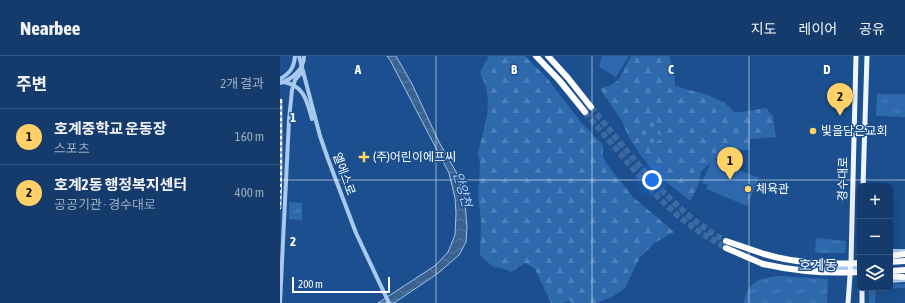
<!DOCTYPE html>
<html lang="ko">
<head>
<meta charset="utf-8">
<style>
	body { margin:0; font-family:"Asap Condensed","Noto Sans KR",sans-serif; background:#1d4271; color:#f1f3f6 }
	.controls { position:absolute; right:12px; bottom:12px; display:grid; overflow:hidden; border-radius:6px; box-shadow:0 4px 16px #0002 }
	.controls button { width:36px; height:36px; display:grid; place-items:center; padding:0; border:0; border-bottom:1px solid #33557e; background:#143b6b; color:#f1f3f6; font:20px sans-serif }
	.scale { position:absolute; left:12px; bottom:10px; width:98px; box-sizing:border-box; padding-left:4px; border:2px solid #fff; border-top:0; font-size:11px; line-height:14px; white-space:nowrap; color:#fff; -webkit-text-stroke:3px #1b4f8f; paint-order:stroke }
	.you { position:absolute; left:372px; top:124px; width:14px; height:14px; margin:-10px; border:3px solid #fff; border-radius:50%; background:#1a73e8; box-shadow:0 0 0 6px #1a73e833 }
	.badge { display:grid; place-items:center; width:26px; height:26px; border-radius:50%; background:#ffd166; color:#111; font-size:13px; font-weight:700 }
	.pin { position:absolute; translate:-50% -33px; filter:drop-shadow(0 1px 2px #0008) }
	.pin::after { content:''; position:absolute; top:21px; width:14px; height:12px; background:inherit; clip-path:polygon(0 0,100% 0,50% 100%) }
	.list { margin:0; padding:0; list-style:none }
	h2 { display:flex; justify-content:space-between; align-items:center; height:52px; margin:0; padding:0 16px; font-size:17px }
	h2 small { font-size:13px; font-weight:400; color:#9dadc1 }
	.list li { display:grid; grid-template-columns:26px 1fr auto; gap:12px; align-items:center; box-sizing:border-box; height:56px; padding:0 16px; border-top:1px solid #33557e }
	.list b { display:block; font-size:15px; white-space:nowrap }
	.list p { margin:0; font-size:13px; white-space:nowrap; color:#9dadc1 }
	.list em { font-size:13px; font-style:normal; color:#9dadc1 }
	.icon { flex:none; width:22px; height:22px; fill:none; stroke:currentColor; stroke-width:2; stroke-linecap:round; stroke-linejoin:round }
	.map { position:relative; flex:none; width:625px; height:247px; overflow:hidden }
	header { display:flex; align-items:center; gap:24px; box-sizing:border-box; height:56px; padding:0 20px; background:#143b6b; border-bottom:1px solid #33557e }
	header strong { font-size:19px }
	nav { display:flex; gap:22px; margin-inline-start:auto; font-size:14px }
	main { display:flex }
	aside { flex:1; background:#143b6b }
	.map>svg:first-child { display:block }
	.grass { fill:#2e69ad }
	.forest { fill:url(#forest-firs) }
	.cemetery { fill:url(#cemetery-stones) }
	.park { fill:url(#park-tufts) }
	.water { fill:url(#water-waves); stroke:#9cc4f0 }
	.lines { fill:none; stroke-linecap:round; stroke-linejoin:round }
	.motorway-tunnel { stroke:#3d69a0; stroke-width:6; stroke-dasharray:6 3; stroke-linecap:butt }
	.tertiary { stroke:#a9c9ee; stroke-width:4 }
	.primary { stroke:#f0f6ff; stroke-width:5 }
	.motorway { stroke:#fff; stroke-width:6 }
	.rail-casing { stroke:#fff; stroke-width:2.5 }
	.rail { stroke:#1b4f8f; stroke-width:1; stroke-dasharray:3; stroke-linecap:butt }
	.tertiary-bridge { stroke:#a9c9ee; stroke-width:4 }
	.motorway-bridge { stroke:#fff; stroke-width:6 }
	.grid { fill:none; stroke:#fff; stroke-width:1; stroke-opacity:0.55 }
	.poi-dot { fill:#ffd166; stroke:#1b4f8f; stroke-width:1.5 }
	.labels { text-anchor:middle; stroke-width:3; stroke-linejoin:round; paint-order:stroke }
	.poi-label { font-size:12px; fill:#fff; stroke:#1b4f8f; text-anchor:start }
	.street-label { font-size:12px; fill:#fff; stroke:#1b4f8f }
	.water-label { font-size:13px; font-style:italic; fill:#b5d3f5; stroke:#1b4f8f }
	.quarter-label { font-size:14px; fill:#fff; stroke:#1b4f8f }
	.grid-label { font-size:13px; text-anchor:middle; font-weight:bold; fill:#fff; stroke:#1b4f8f; stroke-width:3; stroke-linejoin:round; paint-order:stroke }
</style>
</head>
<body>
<header>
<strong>Nearbee</strong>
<nav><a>지도</a><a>레이어</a><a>공유</a></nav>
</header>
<main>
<aside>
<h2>주변<small>2개 결과</small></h2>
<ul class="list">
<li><span class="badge">1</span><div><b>호계중학교 운동장</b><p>스포츠</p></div><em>160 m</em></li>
<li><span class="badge">2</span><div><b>호계2동 행정복지센터</b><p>공공기관 · 경수대로</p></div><em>400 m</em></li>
</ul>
</aside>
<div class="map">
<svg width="625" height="247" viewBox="0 0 625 247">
	<defs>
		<pattern id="forest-firs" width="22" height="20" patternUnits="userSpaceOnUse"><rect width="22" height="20" fill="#2e69ad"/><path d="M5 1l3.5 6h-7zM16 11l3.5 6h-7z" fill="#4d80b9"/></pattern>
		<pattern id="cemetery-stones" width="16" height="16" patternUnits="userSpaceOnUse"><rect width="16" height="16" fill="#2e69ad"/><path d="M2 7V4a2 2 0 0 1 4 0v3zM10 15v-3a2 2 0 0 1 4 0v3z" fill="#4d80b9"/></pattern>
		<pattern id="park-tufts" width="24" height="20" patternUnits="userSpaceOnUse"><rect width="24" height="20" fill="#2e69ad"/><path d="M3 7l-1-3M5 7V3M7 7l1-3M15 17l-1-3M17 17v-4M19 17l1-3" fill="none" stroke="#4d80b9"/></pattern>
		<pattern id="water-waves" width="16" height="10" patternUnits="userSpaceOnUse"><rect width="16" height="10" fill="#3c6290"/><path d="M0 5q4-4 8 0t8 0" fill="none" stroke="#597aa1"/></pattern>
	</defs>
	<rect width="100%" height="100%" fill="#1b4f8f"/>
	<path class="grass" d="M 322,0 L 349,0 L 336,21 L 319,11 Z
		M 432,103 L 479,122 L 467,150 L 426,133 L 428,129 L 422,127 Z
		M 610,228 L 625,228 L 625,232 L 596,233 L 595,247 L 589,247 L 589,235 L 592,232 L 610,232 Z"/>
	<path class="forest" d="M 207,0 L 245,0 L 267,22 L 300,65 L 323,89 L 323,100 L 326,107 L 353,141 L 394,176 L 376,186 L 360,201 L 345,232 L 332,241 L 317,247 L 292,247 L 290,245 L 282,247 L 271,247 L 255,213 L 245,207 L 231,216 L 224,213 L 213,211 L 200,199 L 201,165 L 198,139 L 200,109 L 198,97 L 207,60 L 208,44 L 206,31 L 200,16 L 208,2 Z
		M 351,0 L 389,0 L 394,15 L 395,30 L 428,39 L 445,47 L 455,57 L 486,52 L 493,60 L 496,81 L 470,83 L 470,94 C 464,94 457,93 451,94 C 441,96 429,109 421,115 L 418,130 L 410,145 L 375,117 L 359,97 L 349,82 L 342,65 L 320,33 L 333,28 L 339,23 Z"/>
	<path class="cemetery" d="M 369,61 L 377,67 L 382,81 L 373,89 L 367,91 L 361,87 L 358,68 Z"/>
	<path class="park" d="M 597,38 L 625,38 L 625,61 L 596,60 Z
		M 9,146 L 22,147 L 22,164 L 9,163 Z
		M 536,182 L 566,185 L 565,197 L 535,197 Z
		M 499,220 L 548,223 L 547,247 L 464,247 C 467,225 480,222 499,220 Z"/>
	<path class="water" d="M 107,0 L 116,0 L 132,28 L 159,86 L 179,121 L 185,147 L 187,171 L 186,186 L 179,199 L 157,218 L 114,247 L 98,247 L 156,209 L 168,196 L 175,179 L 176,157 L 175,142 L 169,117 L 122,27 L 110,4 Z"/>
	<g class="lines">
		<path class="motorway-tunnel" d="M 311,51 C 349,97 393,157 446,185
			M 305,56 L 349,108 L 380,143 L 397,159 L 418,175 L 446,192"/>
		<path class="tertiary" d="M 19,0 L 40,80 L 48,103 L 76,177 L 109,247
			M 0,23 C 10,17 14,12 15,0
			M 610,195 L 625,195
			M 533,211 L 580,212
			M 610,225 L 625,224
			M 0,247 L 9,64 L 12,34 L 15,24 L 23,15"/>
		<path class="primary" d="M 583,130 L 587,0
			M 568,247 L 571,206 L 576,0
			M 582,247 L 582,232"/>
		<path class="motorway" d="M 256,0 L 279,24 L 305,56
			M 268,0 L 288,22 L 311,51
			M 446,185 L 484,198
			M 446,192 L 483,208
			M 610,200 L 625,198
			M 610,206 L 625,205
			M 610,215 L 625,214"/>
		<defs>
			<path id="rail" d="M 0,152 L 1,115 L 1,44"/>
		</defs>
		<use href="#rail" class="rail-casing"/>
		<use href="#rail" class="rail"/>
		<path class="tertiary-bridge" d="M 3,26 C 24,29 27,45 32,63
			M 0,27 C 12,23 24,14 24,0"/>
		<path class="motorway-bridge" d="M 484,198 C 498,202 513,205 527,206 C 545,208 562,208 580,207
			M 483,208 C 515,215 547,218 580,216
			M 610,220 L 623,221"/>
	</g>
	<path class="grid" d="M 156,0 L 156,247M 312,0 L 312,247M 469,0 L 469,247M 0,124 L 625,124"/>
	<g class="poi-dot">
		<circle cx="533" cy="75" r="4"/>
		<path d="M82 95h4v4h4v4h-4v4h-4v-4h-4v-4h4z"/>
		<circle cx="468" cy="133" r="4"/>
	</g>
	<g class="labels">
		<g class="poi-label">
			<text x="541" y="79">빛을담은교회</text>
			<text x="93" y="105">(주)어린이에프씨</text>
			<text x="476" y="137">체육관</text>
		</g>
		<g class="street-label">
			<text transform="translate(64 118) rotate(70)" y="4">엘에스로</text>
			<text transform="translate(563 123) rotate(-89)" y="4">경수대로</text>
		</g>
		<g class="water-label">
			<text transform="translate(183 133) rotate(74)" y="5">안양천</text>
		</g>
		<g class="quarter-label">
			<text x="538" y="214">호계동</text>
		</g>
	</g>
	<g class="grid-label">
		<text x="78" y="18">A</text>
		<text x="234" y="18">B</text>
		<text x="391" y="18">C</text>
		<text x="547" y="18">D</text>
		<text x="13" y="66">1</text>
		<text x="13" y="190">2</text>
	</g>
</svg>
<div class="controls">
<button>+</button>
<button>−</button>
<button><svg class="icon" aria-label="layers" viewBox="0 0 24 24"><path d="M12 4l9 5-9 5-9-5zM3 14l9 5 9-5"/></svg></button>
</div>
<div class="scale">200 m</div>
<div class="you"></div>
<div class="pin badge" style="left:450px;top:124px">1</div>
<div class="pin badge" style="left:560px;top:60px">2</div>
</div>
</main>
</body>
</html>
